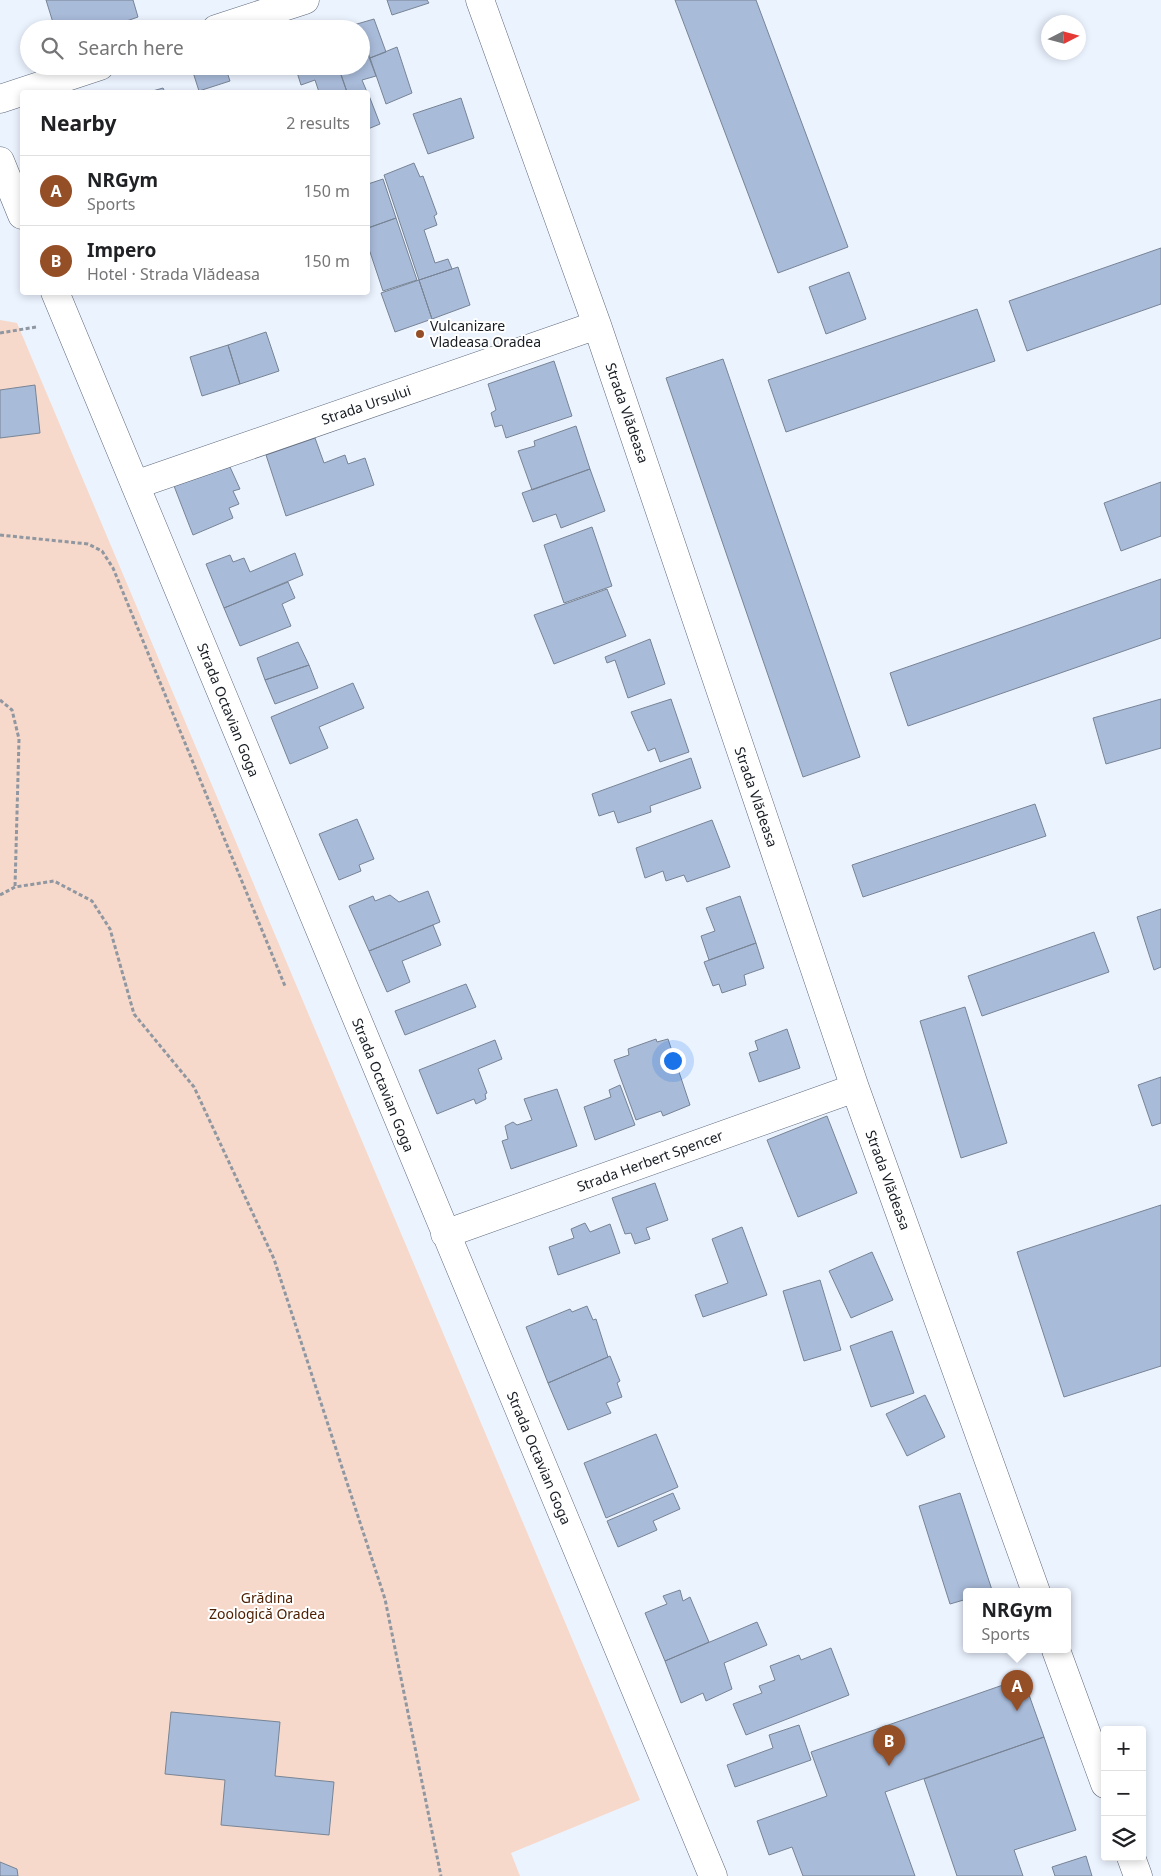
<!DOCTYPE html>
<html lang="en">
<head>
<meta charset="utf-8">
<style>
	body { margin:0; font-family:"Noto Sans",sans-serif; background:#f6f6f6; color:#202124 }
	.controls { position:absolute; right:15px; bottom:15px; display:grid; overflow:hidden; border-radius:5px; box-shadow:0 2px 8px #0003 }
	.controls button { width:45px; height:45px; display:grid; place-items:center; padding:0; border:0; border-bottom:1px solid #e0e0e0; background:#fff; color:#202124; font:25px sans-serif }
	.compass { position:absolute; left:1041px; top:15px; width:45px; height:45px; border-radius:50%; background:#fff; box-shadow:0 2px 8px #0003; rotate:84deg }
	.you { position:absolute; left:672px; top:1060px; width:18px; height:18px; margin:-12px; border:4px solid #fff; border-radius:50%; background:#1a73e8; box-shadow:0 0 0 8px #1a73e833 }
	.badge { display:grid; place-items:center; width:32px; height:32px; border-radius:50%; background:#954f27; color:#fff; font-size:16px; font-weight:700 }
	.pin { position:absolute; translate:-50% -41px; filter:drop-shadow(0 1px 2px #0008) }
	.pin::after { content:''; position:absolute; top:26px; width:18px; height:15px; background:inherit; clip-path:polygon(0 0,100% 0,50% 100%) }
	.popup { position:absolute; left:963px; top:1588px; width:108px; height:65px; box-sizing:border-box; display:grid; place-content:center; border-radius:5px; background:#fff; filter:drop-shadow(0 1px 4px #0005); font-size:16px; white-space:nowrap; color:#757577 }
	.popup b { font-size:19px; color:#202124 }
	.popup::after { content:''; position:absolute; left:50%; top:100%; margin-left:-10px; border:10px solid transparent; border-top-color:#fff }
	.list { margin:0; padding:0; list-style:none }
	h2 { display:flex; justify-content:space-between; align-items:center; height:65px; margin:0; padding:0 20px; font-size:21px }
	h2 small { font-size:16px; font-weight:400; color:#757577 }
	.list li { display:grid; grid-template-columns:32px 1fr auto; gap:15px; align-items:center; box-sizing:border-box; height:70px; padding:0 20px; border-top:1px solid #e0e0e0 }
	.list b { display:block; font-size:19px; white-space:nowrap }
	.list p { margin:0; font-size:16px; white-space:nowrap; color:#757577 }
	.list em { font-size:16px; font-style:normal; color:#757577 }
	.icon { flex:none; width:28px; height:28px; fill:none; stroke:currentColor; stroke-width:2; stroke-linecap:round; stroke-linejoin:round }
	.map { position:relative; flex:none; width:1161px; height:1876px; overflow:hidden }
	.search { position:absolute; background:#fff; box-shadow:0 2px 8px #0003; left:20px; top:20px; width:350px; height:55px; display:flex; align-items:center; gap:12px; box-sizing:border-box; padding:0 18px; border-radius:28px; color:#757577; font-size:19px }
	.panel { position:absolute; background:#fff; box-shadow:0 2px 8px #0003; left:20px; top:90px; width:350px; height:205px; border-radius:5px }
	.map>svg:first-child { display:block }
	.green { fill:#f6d9ca }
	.building { fill:#a8bbd9; stroke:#788495 }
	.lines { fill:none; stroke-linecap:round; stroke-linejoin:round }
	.minor-casing { stroke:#5d6879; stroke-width:29 }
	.path { stroke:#9097a1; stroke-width:3; stroke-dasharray:4 2.5; stroke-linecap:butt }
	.minor { stroke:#fff; stroke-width:28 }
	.poi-dot { fill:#954f27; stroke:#fff; stroke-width:2 }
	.labels { text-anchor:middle; stroke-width:4; stroke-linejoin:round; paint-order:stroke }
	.poi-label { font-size:14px; fill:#171c23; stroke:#fff; text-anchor:start }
	.street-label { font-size:14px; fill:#171c23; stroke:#fff }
	.park-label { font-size:14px; fill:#4e2104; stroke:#fff }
</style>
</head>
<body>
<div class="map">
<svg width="1161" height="1876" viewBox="0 0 1161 1876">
	<rect width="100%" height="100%" fill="#ebf3ff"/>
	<path class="green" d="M 0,320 L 17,323 L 640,1800 L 511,1853 L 520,1876 L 0,1876 Z"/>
	<path class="building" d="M 46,0 L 133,0 L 138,17 L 104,29 L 55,29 Z
		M 387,0 L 427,0 L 429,3 L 392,15 Z
		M 675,0 L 756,0 L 848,247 L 778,273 Z
		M 374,19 L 386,52 L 370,58 L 364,44 L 361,45 L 361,29 L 340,29 Z
		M 364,44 L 376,76 L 362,80 L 367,92 L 347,92 L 338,66 L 361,66 L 361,45 Z
		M 397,47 L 412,93 L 386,104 L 370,58 Z
		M 191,66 L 225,66 L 230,81 L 199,91 Z
		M 295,66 L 338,66 L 347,92 L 319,92 L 315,80 L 301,85 Z
		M 163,88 L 165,92 L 149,92 Z
		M 368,93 L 380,124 L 368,129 Z
		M 461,98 L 474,138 L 428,154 L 413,114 Z
		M 414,163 L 420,177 L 423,176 L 437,214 L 434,216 L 437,225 L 424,230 L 435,263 L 448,259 L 452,269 L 419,280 L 384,175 Z
		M 383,179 L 396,218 L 368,228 L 368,184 Z
		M 396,218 L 417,280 L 383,291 L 368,246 L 368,228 Z
		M 1161,248 L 1161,304 L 1027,351 L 1009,301 Z
		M 458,267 L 470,305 L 432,319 L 419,280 Z
		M 849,272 L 866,319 L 826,334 L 809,287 Z
		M 419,280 L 432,319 L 395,332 L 381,293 Z
		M 977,309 L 995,361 L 786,432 L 768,380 Z
		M 266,332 L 279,371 L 240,384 L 228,345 Z
		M 228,345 L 240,384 L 202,396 L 190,357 Z
		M 723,359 L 860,757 L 803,777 L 666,378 Z
		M 554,361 L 572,416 L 506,438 L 502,425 L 495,427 L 491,413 L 496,410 L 488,384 Z
		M 35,385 L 40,433 L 0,438 L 0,390 Z
		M 576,426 L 590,469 L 532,490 L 518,451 L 535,446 L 534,441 Z
		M 315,438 L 324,463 L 345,455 L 348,464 L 365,458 L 374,485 L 286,516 L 266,455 Z
		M 230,467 L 240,489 L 233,491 L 239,504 L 229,508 L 233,518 L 193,535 L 174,486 Z
		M 590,469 L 605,511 L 561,528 L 556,514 L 533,522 L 522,493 Z
		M 1161,482 L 1161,536 L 1121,551 L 1104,503 Z
		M 592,527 L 612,586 L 564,603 L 544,545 Z
		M 295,553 L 303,575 L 224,608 L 206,564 L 230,555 L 233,562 L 244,558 L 250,572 Z
		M 1161,579 L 1161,638 L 908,726 L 890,673 Z
		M 288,582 L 295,598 L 282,604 L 291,626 L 240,646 L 224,608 Z
		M 607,589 L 626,636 L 554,664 L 534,615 Z
		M 650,639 L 665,684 L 628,698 L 615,660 L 607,663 L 605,657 Z
		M 298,642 L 309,665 L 265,680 L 257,658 Z
		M 309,665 L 318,688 L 275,704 L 265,680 Z
		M 353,683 L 364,708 L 319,727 L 328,748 L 290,764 L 271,717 Z
		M 671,699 L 689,752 L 660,762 L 655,748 L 648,751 L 631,712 Z
		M 1161,699 L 1161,748 L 1106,764 L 1093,718 Z
		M 691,758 L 701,788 L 650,806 L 651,812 L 618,823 L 614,811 L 599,816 L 592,794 Z
		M 1035,804 L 1046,836 L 863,897 L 852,865 Z
		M 357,819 L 374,859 L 359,865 L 361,871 L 339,880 L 319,834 Z
		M 712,820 L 730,867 L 687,882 L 684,875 L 666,881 L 663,871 L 645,878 L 636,848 Z
		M 428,891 L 440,922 L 369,951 L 349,906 L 373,896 L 375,901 L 390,895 L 399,902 Z
		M 740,896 L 756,943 L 709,960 L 701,936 L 715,931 L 706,908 Z
		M 1161,909 L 1161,967 L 1154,970 L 1137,917 Z
		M 433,925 L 441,945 L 402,961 L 410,982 L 387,992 L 369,951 Z
		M 1094,932 L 1109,972 L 982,1016 L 968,976 Z
		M 756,943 L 764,968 L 744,975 L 746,985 L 722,993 L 719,984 L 713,986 L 704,962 Z
		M 466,984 L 476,1007 L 405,1035 L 395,1011 Z
		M 965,1007 L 1007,1143 L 961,1158 L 920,1021 Z
		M 787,1029 L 800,1068 L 759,1082 L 749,1053 L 758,1050 L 755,1041 Z
		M 656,1039 L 657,1042 L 668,1039 L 690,1105 L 663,1116 L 661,1111 L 636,1120 L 614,1060 L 629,1055 L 628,1049 Z
		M 495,1040 L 502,1059 L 478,1069 L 487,1093 L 485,1094 L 486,1099 L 476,1104 L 474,1099 L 437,1114 L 419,1070 Z
		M 1161,1077 L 1161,1123 L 1152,1126 L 1138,1085 Z
		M 620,1085 L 635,1125 L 595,1140 L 584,1107 L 611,1097 L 609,1090 Z
		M 557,1089 L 577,1146 L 511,1169 L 502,1141 L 508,1139 L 505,1126 L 513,1122 L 517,1125 L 532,1120 L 524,1099 Z
		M 827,1116 L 857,1193 L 798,1217 L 767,1140 Z
		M 655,1183 L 668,1220 L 646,1228 L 650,1239 L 635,1244 L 631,1233 L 625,1234 L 612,1198 Z
		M 1161,1205 L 1161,1366 L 1064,1397 L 1017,1252 Z
		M 585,1223 L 590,1232 L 610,1224 L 620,1253 L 558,1275 L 549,1247 L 574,1238 L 571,1229 Z
		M 742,1227 L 767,1295 L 703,1317 L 695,1295 L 728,1283 L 712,1239 Z
		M 872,1252 L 893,1300 L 851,1318 L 829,1271 Z
		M 820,1280 L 841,1350 L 804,1361 L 783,1291 Z
		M 587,1306 L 593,1320 L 596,1319 L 608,1357 L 548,1383 L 526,1327 L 570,1309 L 572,1312 Z
		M 892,1331 L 914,1393 L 871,1407 L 850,1346 Z
		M 610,1356 L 620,1381 L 617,1383 L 622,1397 L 606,1403 L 611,1413 L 568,1430 L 548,1383 Z
		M 925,1395 L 945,1437 L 907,1456 L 886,1414 Z
		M 656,1434 L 678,1487 L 606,1518 L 584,1463 Z
		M 673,1493 L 680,1509 L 653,1521 L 657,1530 L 618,1547 L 607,1521 Z
		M 960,1493 L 992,1590 L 967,1592 L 967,1599 L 950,1604 L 919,1506 Z
		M 680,1590 L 683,1601 L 690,1597 L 709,1642 L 665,1661 L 645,1613 L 667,1604 L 663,1596 Z
		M 757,1622 L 767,1645 L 724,1663 L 732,1689 L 706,1701 L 703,1693 L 681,1703 L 665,1661 Z
		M 831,1648 L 849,1695 L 746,1735 L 733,1704 L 762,1693 L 759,1686 L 775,1680 L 770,1666 L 799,1655 L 801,1660 Z
		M 1023,1678 L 1044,1737 L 885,1792 L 915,1876 L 803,1876 L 792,1847 L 769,1855 L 757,1821 L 827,1796 L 811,1752 Z
		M 171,1712 L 280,1722 L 275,1776 L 334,1782 L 329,1835 L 221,1825 L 225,1780 L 165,1774 Z
		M 799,1725 L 811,1760 L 735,1787 L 727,1765 L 773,1748 L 769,1735 Z
		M 1044,1737 L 1076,1830 L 1014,1850 L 1023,1876 L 957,1876 L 924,1779 Z
		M 1086,1856 L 1092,1876 L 1055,1876 L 1052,1867 Z
		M 0,1862 L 17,1869 L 18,1876 L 0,1876 Z"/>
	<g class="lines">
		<defs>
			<path id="minor" d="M 480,0 L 597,325 L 855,1088 L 1036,1592
				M 216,29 L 305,0
				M 0,99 L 100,66
				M 0,161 L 22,215
				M 55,292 L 713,1876
				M 135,485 L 597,325
				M 445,1234 L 855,1088
				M 1056,1650 L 1105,1784
				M 1131,1857 L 1138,1876"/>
		</defs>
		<use href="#minor" class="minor-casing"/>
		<path class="path" d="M 0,333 L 36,327
			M 0,535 L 88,544 L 102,551 L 113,568 L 285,986
			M 0,700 L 12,710 L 19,739 L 15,887
			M 0,895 L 15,887 L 54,881 L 92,901 L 110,929 L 134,1014 L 194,1087 L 274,1259 L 385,1599 L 441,1876"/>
		<use href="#minor" class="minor"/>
	</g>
	<circle class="poi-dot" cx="420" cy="334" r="5"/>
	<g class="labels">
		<g class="poi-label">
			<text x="430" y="331">Vulcanizare<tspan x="430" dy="16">Vladeasa Oradea</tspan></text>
		</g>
		<g class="street-label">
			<text transform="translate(366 405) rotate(-19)" y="5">Strada Ursului</text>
			<text transform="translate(627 413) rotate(71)" y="5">Strada Vlădeasa</text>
			<text transform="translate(228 710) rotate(68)" y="5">Strada Octavian Goga</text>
			<text transform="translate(756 797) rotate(71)" y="5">Strada Vlădeasa</text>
			<text transform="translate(383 1085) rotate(68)" y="5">Strada Octavian Goga</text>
			<text transform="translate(650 1161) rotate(-20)" y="5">Strada Herbert Spencer</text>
			<text transform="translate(888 1180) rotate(70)" y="5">Strada Vlădeasa</text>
			<text transform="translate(539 1458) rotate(67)" y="5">Strada Octavian Goga</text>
		</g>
		<g class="park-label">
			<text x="267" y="1603">Grădina<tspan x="267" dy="16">Zoologică Oradea</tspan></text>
		</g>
	</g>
</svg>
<div class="controls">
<button>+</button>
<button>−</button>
<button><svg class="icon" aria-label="layers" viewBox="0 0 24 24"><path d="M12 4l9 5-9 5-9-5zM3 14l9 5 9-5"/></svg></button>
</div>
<svg class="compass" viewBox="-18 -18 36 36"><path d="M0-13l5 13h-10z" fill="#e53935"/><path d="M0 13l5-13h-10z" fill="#757577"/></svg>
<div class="you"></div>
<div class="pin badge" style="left:1017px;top:1711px">A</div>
<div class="popup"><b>NRGym</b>Sports</div>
<div class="pin badge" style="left:889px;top:1766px">B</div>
<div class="search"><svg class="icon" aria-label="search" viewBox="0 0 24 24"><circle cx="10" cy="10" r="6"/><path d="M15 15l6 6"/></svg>Search here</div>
<section class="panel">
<h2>Nearby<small>2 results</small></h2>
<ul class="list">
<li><span class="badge">A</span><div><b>NRGym</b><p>Sports</p></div><em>150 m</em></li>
<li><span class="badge">B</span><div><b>Impero</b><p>Hotel · Strada Vlădeasa</p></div><em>150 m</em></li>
</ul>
</section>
</div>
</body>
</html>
